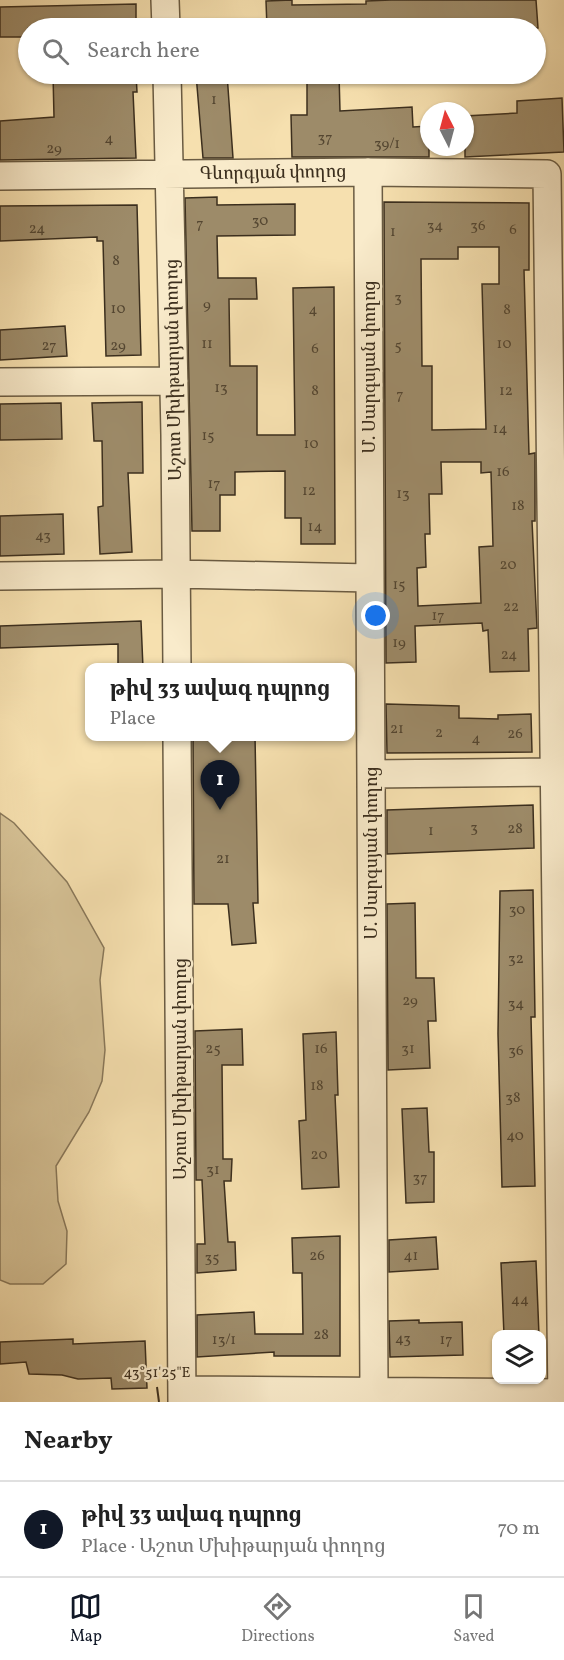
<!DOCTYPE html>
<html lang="en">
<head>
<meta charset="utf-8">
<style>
	body { margin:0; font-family:Vollkorn,"Noto Serif Armenian",serif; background:#f6f6f6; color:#222 }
	.controls { position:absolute; right:18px; bottom:18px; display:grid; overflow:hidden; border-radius:12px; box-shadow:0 2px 4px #0004 }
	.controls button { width:54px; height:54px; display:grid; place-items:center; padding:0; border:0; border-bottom:2px solid #e0e0e0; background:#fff; color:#222; font:30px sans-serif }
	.compass { position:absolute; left:420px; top:102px; width:54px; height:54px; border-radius:50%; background:#fff; box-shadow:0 2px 4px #0004; rotate:354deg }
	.you { position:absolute; left:376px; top:616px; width:21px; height:21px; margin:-15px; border:4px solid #fff; border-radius:50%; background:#1a73e8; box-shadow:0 0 0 9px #1a73e833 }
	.badge { display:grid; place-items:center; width:39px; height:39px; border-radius:50%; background:#111827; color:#fff; font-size:20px; font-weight:700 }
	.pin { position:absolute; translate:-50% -50px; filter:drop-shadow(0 2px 3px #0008) }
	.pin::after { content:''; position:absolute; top:32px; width:21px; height:18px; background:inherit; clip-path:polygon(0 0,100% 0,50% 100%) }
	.popup { position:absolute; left:85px; top:663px; width:270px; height:78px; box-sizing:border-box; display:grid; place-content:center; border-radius:12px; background:#fff; filter:drop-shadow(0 2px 4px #0005); font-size:20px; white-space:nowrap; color:#767676 }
	.popup b { font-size:22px; color:#222 }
	.popup::after { content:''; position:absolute; left:50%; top:100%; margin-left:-12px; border:12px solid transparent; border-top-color:#fff }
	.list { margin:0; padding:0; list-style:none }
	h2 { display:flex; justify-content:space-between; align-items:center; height:78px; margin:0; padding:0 24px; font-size:26px }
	h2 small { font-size:20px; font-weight:400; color:#767676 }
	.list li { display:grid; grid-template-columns:39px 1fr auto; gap:18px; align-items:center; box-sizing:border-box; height:96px; padding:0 24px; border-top:2px solid #e0e0e0 }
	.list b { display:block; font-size:22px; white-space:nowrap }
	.list p { margin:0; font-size:20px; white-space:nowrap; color:#767676 }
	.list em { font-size:20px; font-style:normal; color:#767676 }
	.icon { flex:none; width:33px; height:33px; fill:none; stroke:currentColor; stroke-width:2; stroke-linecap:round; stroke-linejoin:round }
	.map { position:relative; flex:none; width:564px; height:1402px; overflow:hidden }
	.search { position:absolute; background:#fff; box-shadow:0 2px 4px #0004; left:18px; right:18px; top:18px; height:66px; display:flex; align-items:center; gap:15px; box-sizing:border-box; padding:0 21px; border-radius:33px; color:#767676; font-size:22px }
	.sheet { height:174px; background:#fff }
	nav { display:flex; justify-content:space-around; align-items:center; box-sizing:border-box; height:84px; border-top:2px solid #e0e0e0; background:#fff; font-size:16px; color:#767676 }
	nav a { display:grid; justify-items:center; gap:3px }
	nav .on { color:#111827 }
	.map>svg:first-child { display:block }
	.green { fill:#d6c296; stroke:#89785a; stroke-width:1.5 }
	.building { fill:#9d8b69; stroke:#3c2f1e; stroke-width:1.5; fill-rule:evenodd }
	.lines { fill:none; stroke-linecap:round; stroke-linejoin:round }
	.street-casing { stroke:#6a5b42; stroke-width:30 }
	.street { stroke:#f9ebcb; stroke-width:27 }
	.ticks { fill:none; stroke:#3c2f1e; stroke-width:2 }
	.labels { text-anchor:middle; stroke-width:4.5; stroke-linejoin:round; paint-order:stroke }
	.number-label { font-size:15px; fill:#544631 }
	.street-label { font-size:18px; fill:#3c2f1e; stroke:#f9ebcb }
	.ticks-label { font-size:15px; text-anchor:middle; fill:#3c2f1e; stroke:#f9ebcb; stroke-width:4.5; stroke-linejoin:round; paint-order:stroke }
</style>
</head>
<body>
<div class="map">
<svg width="564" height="1402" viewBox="0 0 564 1402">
	<rect width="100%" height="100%" fill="#f6e0af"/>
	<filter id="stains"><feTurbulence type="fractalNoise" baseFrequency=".00333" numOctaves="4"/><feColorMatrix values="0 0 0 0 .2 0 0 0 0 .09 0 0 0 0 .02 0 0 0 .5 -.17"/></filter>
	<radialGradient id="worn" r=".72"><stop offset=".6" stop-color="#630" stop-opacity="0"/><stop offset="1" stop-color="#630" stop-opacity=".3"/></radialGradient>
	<path class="green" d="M 0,813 L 14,823 L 67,882 L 104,948 L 100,980 L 105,1050 L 102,1081 L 89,1112 L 56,1166 L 58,1201 L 67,1231 L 66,1264 L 43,1284 L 10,1284 L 0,1280 Z"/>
	<path class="building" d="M 292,0 L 292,5 L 366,4 L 366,1 L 391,0 L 536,0 L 538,28 L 367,28 L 367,23 L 293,24 L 293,28 L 267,28 L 266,1 Z
		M 136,4 L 136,28 L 28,28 L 28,37 L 0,37 L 0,7 Z
		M 53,74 L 136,74 L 137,92 L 133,92 L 136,158 L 0,160 L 0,121 L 54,117 Z
		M 196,74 L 227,74 L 233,158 L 203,158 Z
		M 307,74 L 339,74 L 340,111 L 412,107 L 413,127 L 429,126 L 429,157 L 292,157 L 291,115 L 307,115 Z
		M 562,98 L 564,152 L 465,157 L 465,116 L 517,113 L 517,101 Z
		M 217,197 L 217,205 L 295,204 L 295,235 L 217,236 L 218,278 L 256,278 L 257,299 L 229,299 L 230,366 L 257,366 L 257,435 L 295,435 L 293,288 L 334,287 L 335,544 L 301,544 L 301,518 L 285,518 L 285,471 L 235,472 L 235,495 L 220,495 L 220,531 L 192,531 L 185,198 Z
		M 384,202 L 529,203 L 529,270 L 524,270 L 529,454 L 535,453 L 535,521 L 532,521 L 537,628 L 528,629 L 529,671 L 490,672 L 488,630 L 483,631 L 482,623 L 415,626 L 416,662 L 386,663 ZM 458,247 L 499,247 L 499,284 L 482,284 L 486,429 L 432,430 L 432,366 L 422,366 L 421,259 L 458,259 ZM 441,462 L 481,462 L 481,473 L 491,472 L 493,546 L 479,547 L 481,603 L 418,606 L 417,568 L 426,567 L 425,534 L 430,534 L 429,494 L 442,494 Z
		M 137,205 L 141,355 L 106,356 L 103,241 L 97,241 L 97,237 L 0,241 L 0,206 Z
		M 65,326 L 67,356 L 0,360 L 0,330 Z
		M 142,402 L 143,473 L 128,473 L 132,552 L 100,554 L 98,507 L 103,506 L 102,441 L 94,441 L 92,403 Z
		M 61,403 L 62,439 L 0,440 L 0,404 Z
		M 63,514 L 64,554 L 0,556 L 0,516 Z
		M 141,621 L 143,668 L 118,668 L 118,644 L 0,648 L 0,626 Z
		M 386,704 L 459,706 L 459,718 L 498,719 L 498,715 L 531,714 L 532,752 L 387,753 Z
		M 193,736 L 255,736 L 258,903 L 253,903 L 256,943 L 232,945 L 228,904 L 194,904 Z
		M 533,805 L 534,848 L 387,854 L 387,810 Z
		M 533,890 L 535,1017 L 531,1017 L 535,1186 L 502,1187 L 498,1034 L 500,891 Z
		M 415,903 L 416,978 L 434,978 L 436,1021 L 428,1021 L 430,1068 L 388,1070 L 387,904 Z
		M 242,1029 L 243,1065 L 222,1065 L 223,1159 L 232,1159 L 231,1181 L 224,1181 L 228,1242 L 235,1242 L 236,1270 L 197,1273 L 197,1244 L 205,1244 L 202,1180 L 196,1180 L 195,1031 Z
		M 336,1032 L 338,1095 L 335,1095 L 339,1187 L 302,1189 L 299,1121 L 306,1120 L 303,1034 Z
		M 427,1108 L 429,1152 L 434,1152 L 434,1202 L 406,1203 L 402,1109 Z
		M 340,1236 L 340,1356 L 274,1356 L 274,1352 L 197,1357 L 197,1315 L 254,1312 L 255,1334 L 303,1334 L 302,1273 L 293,1273 L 292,1238 Z
		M 436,1237 L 438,1269 L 389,1272 L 389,1240 Z
		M 536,1261 L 539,1335 L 504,1335 L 501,1263 Z
		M 419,1320 L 419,1323 L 462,1322 L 463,1355 L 390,1357 L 389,1321 Z
		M 73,1339 L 73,1344 L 145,1341 L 147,1388 L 112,1389 L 111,1378 L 78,1379 L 62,1375 L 29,1374 L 26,1362 L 0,1364 L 0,1342 Z"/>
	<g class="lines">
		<defs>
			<path id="street" d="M 165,0 L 166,28
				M 167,74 L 175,435 L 177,668
				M 368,172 L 374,1391
				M 0,176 L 368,172 L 547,174 L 562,1402
				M 0,382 L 174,381
				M 0,576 L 176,574 L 370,578
				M 177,736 L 182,1402
				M 371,774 L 554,772
				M 182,1390 L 562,1393"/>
		</defs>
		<use href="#street" class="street-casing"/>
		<use href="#street" class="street"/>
	</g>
	<path class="ticks" d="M 157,1387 L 159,1402"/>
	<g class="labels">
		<g class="number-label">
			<text x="214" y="104">1</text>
			<text x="325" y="142">37</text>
			<text x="109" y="143">4</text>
			<text x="387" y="148">39/1</text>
			<text x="54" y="153">29</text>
			<text x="260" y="225">30</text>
			<text x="200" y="228">7</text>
			<text x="435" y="230">34</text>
			<text x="478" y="230">36</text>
			<text x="37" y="233">24</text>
			<text x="513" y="234">6</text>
			<text x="393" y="236">1</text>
			<text x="116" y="265">8</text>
			<text x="398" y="302">3</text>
			<text x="207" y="309">9</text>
			<text x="118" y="313">10</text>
			<text x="313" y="314">4</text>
			<text x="507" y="314">8</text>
			<text x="207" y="348">11</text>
			<text x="504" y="348">10</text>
			<text x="49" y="350">27</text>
			<text x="118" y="350">29</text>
			<text x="398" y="350">5</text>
			<text x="315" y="353">6</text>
			<text x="221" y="392">13</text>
			<text x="315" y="395">8</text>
			<text x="506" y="395">12</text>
			<text x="400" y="399">7</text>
			<text x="500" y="433">14</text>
			<text x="208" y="440">15</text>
			<text x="311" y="448">10</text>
			<text x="503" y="476">16</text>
			<text x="214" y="488">17</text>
			<text x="309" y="495">12</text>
			<text x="403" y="498">13</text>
			<text x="518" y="510">18</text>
			<text x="315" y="531">14</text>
			<text x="43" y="540">43</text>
			<text x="508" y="569">20</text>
			<text x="399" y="589">15</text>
			<text x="511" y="611">22</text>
			<text x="438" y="620">17</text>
			<text x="399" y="647">19</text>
			<text x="509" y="659">24</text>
			<text x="397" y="733">21</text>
			<text x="439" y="737">2</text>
			<text x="515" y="738">26</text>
			<text x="476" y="743">4</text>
			<text x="474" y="832">3</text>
			<text x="515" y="833">28</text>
			<text x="431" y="835">1</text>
			<text x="223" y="863">21</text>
			<text x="517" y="914">30</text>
			<text x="516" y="963">32</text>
			<text x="410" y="1005">29</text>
			<text x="516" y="1008">34</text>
			<text x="213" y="1053">25</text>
			<text x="321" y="1053">16</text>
			<text x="408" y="1053">31</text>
			<text x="516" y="1055">36</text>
			<text x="317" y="1090">18</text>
			<text x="513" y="1102">38</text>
			<text x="515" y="1140">40</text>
			<text x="319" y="1159">20</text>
			<text x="213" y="1174">31</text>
			<text x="420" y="1182">37</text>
			<text x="317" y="1260">26</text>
			<text x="411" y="1260">41</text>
			<text x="212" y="1262">35</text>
			<text x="520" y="1304">44</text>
			<text x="321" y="1339">28</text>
			<text x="403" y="1343">43</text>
			<text x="224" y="1344">13/1</text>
			<text x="446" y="1344">17</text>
		</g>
		<g class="street-label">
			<text transform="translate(273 172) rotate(-1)" y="6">Գևորգյան փողոց</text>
			<text transform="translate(369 367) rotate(-90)" y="6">Մ. Սարգսյան փողոց</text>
			<text transform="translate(173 370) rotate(-91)" y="6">Աշոտ Մխիթարյան փողոց</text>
			<text transform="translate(371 853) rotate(-90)" y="6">Մ. Սարգսյան փողոց</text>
			<text transform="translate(180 1069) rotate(-90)" y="6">Աշոտ Մխիթարյան փողոց</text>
		</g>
	</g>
	<g class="ticks-label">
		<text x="157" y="1377">43°51'25"E</text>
	</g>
	<rect width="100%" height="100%" filter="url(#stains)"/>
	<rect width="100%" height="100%" fill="url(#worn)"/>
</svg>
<div class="controls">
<button><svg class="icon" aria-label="layers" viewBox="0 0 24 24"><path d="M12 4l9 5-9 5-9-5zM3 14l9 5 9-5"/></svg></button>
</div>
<svg class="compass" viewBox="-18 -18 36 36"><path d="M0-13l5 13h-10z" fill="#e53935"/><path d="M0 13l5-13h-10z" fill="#767676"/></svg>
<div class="you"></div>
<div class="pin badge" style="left:220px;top:810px">1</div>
<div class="popup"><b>թիվ 33 ավագ դպրոց</b>Place</div>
<div class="search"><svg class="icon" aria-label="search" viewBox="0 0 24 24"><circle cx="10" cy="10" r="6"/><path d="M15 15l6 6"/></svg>Search here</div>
</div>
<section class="sheet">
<h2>Nearby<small></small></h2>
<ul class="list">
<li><span class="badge">1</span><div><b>թիվ 33 ավագ դպրոց</b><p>Place · Աշոտ Մխիթարյան փողոց</p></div><em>70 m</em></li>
</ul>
</section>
<nav>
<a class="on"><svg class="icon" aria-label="map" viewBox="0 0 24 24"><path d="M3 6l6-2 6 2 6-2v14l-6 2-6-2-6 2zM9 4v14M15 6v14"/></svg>Map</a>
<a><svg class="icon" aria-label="directions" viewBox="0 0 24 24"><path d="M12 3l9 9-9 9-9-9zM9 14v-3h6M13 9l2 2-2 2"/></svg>Directions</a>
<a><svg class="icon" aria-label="saved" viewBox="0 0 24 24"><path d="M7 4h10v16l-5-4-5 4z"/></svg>Saved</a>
</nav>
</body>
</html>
